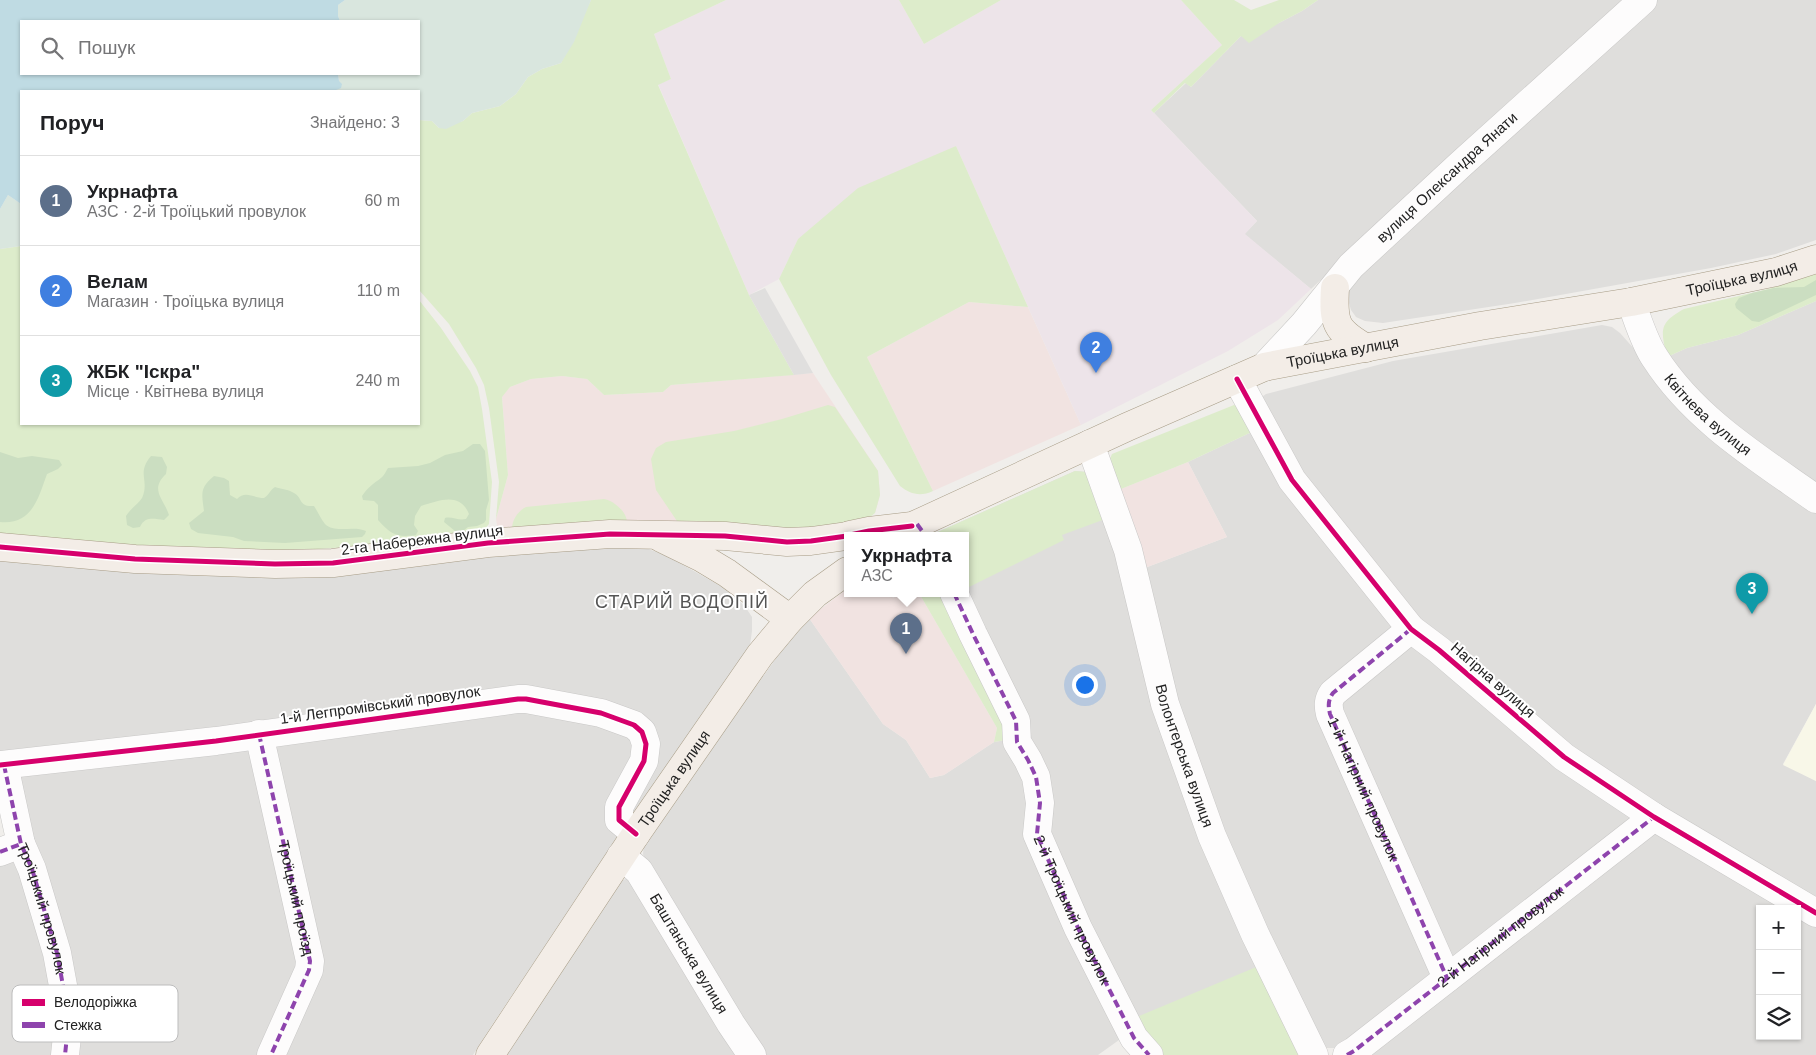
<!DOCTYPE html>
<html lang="uk">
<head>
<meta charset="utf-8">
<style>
	body { margin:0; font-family:Helvetica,sans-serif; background:#f2f2f2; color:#202124 }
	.controls { position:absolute; right:15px; bottom:15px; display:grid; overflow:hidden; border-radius:0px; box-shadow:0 1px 4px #0004 }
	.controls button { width:45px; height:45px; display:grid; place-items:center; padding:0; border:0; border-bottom:1px solid #e0e0e0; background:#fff; color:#202124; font:25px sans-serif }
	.you { position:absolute; left:1084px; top:684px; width:18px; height:18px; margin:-12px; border:4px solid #fff; border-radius:50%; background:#1a73e8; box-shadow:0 0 0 8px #1a73e833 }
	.badge { display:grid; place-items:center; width:32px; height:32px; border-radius:50%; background:#d93025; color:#fff; font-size:16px; font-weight:700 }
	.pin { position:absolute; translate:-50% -41px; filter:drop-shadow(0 1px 2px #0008) }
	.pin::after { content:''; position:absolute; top:26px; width:18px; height:15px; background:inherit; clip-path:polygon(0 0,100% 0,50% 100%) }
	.popup { position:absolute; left:844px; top:532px; width:125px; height:65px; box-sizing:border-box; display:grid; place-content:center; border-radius:0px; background:#fff; filter:drop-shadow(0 1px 4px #0005); font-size:16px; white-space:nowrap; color:#757577 }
	.popup b { font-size:19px; color:#202124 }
	.popup::after { content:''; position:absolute; left:50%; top:100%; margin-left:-10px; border:10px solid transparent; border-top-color:#fff }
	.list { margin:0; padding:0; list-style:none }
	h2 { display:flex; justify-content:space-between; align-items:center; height:65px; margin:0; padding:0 20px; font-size:21px }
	h2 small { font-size:16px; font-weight:400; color:#757577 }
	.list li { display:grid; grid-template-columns:32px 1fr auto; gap:15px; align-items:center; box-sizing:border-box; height:90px; padding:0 20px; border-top:1px solid #e0e0e0 }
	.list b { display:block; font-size:19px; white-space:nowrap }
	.list p { margin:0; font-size:16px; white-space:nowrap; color:#757577 }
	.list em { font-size:16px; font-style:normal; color:#757577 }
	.icon { flex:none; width:28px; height:28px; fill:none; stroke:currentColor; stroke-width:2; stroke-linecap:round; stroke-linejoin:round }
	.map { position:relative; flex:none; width:1816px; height:1055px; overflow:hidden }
	.search { position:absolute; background:#fff; box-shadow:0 1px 4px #0004; left:20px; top:20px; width:400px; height:55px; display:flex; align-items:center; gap:12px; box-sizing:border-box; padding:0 18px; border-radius:0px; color:#757577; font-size:19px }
	.panel { position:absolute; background:#fff; box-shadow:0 1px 4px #0004; left:20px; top:90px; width:400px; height:335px; border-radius:0px }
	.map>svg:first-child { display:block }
	.residential { fill:#dfdedc; fill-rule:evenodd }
	.commercial { fill:#f1e3e1 }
	.industrial { fill:#ede4e9 }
	.education { fill:#f8f7e8 }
	.grass { fill:#ddeccb }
	.forest { fill:#cbdec1 }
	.wetland { fill:#d9e6de }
	.parking { fill:#e0dfde }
	.water { fill:#bfdbe3 }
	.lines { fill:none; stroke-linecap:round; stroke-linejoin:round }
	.minor-casing { stroke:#c9c8c7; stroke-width:29 }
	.major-casing { stroke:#a79c86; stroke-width:29 }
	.minor { stroke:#fdfcfc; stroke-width:28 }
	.major { stroke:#f3ede7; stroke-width:28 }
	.quiet { stroke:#8e44ad; stroke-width:4; stroke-dasharray:8 4; stroke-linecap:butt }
	.cycleway-casing { stroke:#fff; stroke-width:8 }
	.cycleway { stroke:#d6006c; stroke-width:5 }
	.labels { text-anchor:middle; stroke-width:4; stroke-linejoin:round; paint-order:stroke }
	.street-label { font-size:15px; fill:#222; stroke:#fff }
	.quarter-label { font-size:18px; letter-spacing:1px; fill:#555; stroke:#fff }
	.key { fill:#fff; stroke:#bdbdbd; stroke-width:1 }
	.key-label { font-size:14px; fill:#222 }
</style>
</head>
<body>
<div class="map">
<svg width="1816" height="1055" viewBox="0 0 1816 1055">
	<rect width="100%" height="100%" fill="#f0eeeb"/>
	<path class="residential" d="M 1318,0 L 1626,0 L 1453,156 L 1311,289 L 1244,234 L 1257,221 L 1154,113 L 1186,83 L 1191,87 L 1241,36 L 1279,23 L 1302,11 Z
		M 1656,0 L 1816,0 L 1816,240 L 1776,254 L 1711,268 L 1515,303 L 1383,323 L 1365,321 L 1356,317 L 1351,310 L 1347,296 L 1350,288 L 1362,272 Z
		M 1816,301 L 1816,490 L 1746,441 L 1667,357 L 1687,348 L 1738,335 Z
		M 1602,325 L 1612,327 L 1620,333 L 1644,360 L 1816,509 L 1816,704 L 1783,764 L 1816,781 L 1816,906 L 1567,751 L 1422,630 L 1298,476 L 1259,399 L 1266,394 L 1393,361 Z
		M 1256,430 L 1400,624 L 1329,690 L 1433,975 L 1336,1048 L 1322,1048 L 1311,1039 L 1171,703 L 1142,569 L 1227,537 L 1188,462 Z
		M 1075,471 L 1087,472 L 1304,1047 L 1159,1055 L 1082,925 L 965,593 L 965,535 L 931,535 Z
		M 610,542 L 646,548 L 669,557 L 731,592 L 746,608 L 752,617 L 752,631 L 750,645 L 633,815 L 629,816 L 651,743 L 571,702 L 0,757 L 0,556 L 31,558 Z
		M 809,618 L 883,724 L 906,740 L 930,778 L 944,775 L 994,742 L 1006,740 L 1014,745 L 1122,1035 L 1119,1040 L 1098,1055 L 760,1055 L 647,865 L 643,854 L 644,843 L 797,629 Z
		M 1406,639 L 1639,814 L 1454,962 L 1333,700 Z
		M 521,702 L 598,715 L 641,746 L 621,834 L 492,1025 L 473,1055 L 278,1055 L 314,974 L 274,738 Z
		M 252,743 L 305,963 L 264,1055 L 70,1055 L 15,773 Z
		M 1650,827 L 1816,917 L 1816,1055 L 1357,1055 ZM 1760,909 L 1797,909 L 1797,1036 L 1760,1036 Z
		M 13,852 L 54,952 L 60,1055 L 0,1055 L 0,857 Z
		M 628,878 L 744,1055 L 501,1055 L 619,882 Z"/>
	<path class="commercial" d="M 969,302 L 1028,307 L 1081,425 L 933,491 L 867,357 Z
		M 813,373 L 878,471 L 880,495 L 875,513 L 498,531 L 496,519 L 508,475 L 502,396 L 510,387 L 531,379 L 562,376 L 587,379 L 604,395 L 663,392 L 671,385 Z
		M 1188,462 L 1227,537 L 1142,569 L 1116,491 Z
		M 847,589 L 847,593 L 890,593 L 893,598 L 903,593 L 919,593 L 997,728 L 994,742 L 944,775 L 930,778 L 906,740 L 883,724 L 809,618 Z"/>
	<path class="industrial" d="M 726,0 L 899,0 L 924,44 L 1001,0 L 1181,0 L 1222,45 L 1151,110 L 1257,221 L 1245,234 L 1311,289 L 1278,320 L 1228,351 L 1081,425 L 956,146 L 798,239 L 779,279 L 749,295 L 658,84 L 671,79 L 654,34 Z"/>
	<path class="education" d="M 1816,704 L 1816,781 L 1783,765 Z"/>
	<path class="grass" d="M 591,0 L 726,0 L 654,34 L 671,79 L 658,85 L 749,295 L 794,375 L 671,385 L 663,392 L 604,395 L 587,379 L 562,376 L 531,379 L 510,387 L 502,397 L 508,475 L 496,519 L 499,482 L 489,408 L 484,385 L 476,368 L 449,324 L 419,290 L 419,120 L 432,121 L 439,128 L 463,121 L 472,113 L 500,106 L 516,94 L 528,77 L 542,69 L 561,63 Z
		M 899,0 L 1001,0 L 924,44 Z
		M 1181,0 L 1234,0 L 1251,10 L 1279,0 L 1318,0 L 1302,11 L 1279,23 L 1249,43 L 1241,36 L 1191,87 L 1185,83 L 1154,113 L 1151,110 L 1222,45 Z
		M 956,146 L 1028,307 L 969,302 L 867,357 L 933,491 C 920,497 910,494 900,486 L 831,375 L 779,279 L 798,239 L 858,188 Z
		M 21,246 L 21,424 L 419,424 L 419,300 L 441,328 L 470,371 L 478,387 L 482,409 L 492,482 L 489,524 L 484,530 L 401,543 L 278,552 L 136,549 L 0,536 L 0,249 Z
		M 1816,273 L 1816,301 L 1738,335 L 1687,348 L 1667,357 C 1661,331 1658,323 1684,309 L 1768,289 Z
		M 828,405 L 835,407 L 878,471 L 880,495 L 875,513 L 863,523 L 827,533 L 681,527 L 656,490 L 651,459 L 656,448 L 666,442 L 734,431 L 782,419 Z
		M 1234,405 L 1240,407 L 1256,430 L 1188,462 L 1116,491 L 1109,461 L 1112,454 Z
		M 1075,471 L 1087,472 L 1108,518 L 1062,535 L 1064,540 L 965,589 L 965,535 L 931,535 Z
		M 604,499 C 613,500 627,512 627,522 L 512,529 C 512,520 518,511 526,507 Z
		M 919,593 L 949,593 L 1012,721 L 1006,740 L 994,742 L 997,728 Z
		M 1261,965 L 1305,1055 L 1159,1055 L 1132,1019 Z"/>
	<path class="forest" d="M 1816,280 L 1816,295 L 1759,322 L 1752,321 L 1736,308 L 1735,304 L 1739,298 L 1752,293 L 1774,288 L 1804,287 Z
		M 473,444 L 480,444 L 485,451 L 489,500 L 486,510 L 486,520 L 484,523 L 477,526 L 468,527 L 463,531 L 455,531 L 444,522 L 445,518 C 452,516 458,521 466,519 L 469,514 C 460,492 440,500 421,506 L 415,516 L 414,525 L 418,531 L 416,535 C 396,538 391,534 378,520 L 378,505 L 374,501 L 363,500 L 362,496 C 368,487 373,484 381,478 C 384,476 386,471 388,468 L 418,466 L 430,463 L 445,455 L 463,451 Z
		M 0,452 L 18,458 L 32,456 L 59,460 L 62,465 L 58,469 L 47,474 C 38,499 32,525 0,522 Z
		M 151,456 L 162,457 L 167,467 L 166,474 C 149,490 164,499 169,515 L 164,520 C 154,519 145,516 140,527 L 133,528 L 127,525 L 126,516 C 130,509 139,503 142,498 C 150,480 136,474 151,456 Z
		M 214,476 L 224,478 L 229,481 L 230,495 L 237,499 C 245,490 254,498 264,498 C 269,495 270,490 275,487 C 281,489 287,489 292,492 C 304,497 297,507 314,506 C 318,512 321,519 325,524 C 335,534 353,525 366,531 L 365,534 L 362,537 L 285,543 L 244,541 L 233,537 L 198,533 L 191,529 L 189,523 L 204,511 C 202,495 199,488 214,476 Z"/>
	<path class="wetland" d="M 345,0 L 591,0 L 574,42 L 561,63 L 542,69 L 528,77 L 516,94 L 500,106 L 472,113 L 463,121 L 446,129 L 439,128 L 432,121 L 419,120 L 419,91 L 334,91 L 337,90 L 339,81 L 338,74 L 419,74 L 419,21 L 340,21 L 338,16 L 338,5 Z
		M 8,195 L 21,204 L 21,246 L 0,249 L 0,209 Z"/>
	<path class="parking" d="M 765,288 L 813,373 L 794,375 L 749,295 Z"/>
	<path class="water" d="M 0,0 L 345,0 L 338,5 L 338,16 L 340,21 L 21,21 L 21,74 L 338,74 L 339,81 L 342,84 L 341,88 L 334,91 L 21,91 L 21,204 L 8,195 L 0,209 Z"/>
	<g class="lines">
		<defs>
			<g id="minor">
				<path id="s1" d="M 1631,302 C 1638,320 1644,342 1655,358 C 1694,419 1758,458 1816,499"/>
				<path id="s2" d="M 1264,367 L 1304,324 L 1351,266 L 1461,164 L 1643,0"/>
				<path d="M 1237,379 L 1292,480 L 1411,629 L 1439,650 L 1564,757 L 1654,817 L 1816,913"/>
				<path id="s3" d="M 1090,444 L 1128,550 L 1165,704 L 1212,836 L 1255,934 L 1314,1055"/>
				<path id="s4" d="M 954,593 L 973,634 L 1016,721 L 1017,742 L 1028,760 L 1036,777 L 1040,803 L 1037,834 L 1078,928 L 1134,1038 L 1149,1055"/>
				<path d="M 1411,629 L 1333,693 C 1328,700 1328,705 1330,714 L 1447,978"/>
				<path d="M 259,734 L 310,961 L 309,970 L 271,1055"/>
				<path d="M 0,765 L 216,741 L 518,699 L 526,699 L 601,713 L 634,725 L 642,732 L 646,744 L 644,761 L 619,807 L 619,820 L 636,834"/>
				<path d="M 4,765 L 21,844 L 32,869 L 57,953 L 64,991 L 67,1036 L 65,1055"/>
				<path d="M 0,852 L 21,844"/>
				<path id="s5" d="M 621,856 L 639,871 L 731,1024 L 752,1055"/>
				<path id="s6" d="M 1347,1055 L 1354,1051 L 1654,817"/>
			</g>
			<g id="major">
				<path d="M 1335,288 C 1333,323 1335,330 1366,348"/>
				<path d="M 850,535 L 869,531 L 912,526"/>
				<path id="s7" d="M 899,535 L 917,524 L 1127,427 L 1264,367 L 1480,326 L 1631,302 L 1776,272 L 1816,259"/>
				<path d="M 661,538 L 702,558 L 727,573 L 790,619"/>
				<path d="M 0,547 L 135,559 L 275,564 L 333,563 L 488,543 L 610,534 L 725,536 L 787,542 L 811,541 L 847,536"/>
				<path id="s8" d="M 490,1055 L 636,834 L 760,655 L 790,619 L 815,594 L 847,571"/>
			</g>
		</defs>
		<use href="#minor" class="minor-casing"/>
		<use href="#major" class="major-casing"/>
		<use href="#minor" class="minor"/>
		<use href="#major" class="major"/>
		<g class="quiet">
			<path d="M 917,524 L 925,535"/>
			<path d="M 954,593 L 973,634 L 1016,721 L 1017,742 L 1028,760 L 1036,777 L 1040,803 L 1037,834 L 1078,928 L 1134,1038 L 1149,1055"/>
			<path id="s9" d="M 1411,629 L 1333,693 C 1328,700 1328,705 1330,714 L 1447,978"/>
			<path id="s10" d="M 259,734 L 310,961 L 309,970 L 271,1055"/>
			<path id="s11" d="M 4,765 L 21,844 L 32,869 L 57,953 L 64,991 L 67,1036 L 65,1055"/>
			<path d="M 0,852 L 21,844"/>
			<path d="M 1347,1055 L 1354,1051 L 1654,817"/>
		</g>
		<defs>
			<path id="cycleway" d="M 1237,379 L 1292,480 L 1411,629 L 1439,650 L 1564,757 L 1654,817 L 1816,913
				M 850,535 L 869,531 L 912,526
				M 0,547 L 135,559 L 275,564 L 333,563 L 488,543 L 610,534 L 725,536 L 787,542 L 811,541 L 847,536
				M 0,765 L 216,741 L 518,699 L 526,699 L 601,713 L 634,725 L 642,732 L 646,744 L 644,761 L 619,807 L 619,820 L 636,834"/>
		</defs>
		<use href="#cycleway" class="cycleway-casing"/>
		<use href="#cycleway" class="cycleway"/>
	</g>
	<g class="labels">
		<g class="street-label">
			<text dy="5" stroke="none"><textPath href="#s2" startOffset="264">вулиця Олександра Янати</textPath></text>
			<text dy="5" stroke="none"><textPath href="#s7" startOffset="888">Троїцька вулиця</textPath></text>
			<text dy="5" stroke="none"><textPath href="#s7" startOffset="482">Троїцька вулиця</textPath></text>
			<text dy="5" stroke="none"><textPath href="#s1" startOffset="139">Квітнева вулиця</textPath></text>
			<text transform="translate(422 540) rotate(-7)" y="5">2-га Набережна вулиця</text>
			<text transform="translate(1493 680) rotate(41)" y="5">Нагірна вулиця</text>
			<text transform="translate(380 705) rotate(-8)" y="5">1-й Легпромівський провулок</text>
			<text dy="5" stroke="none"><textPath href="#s3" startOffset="326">Волонтерська вулиця</textPath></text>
			<text dy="5" stroke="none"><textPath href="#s8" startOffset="332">Троїцька вулиця</textPath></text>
			<text dy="5" stroke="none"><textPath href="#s9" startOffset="205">1-й Нагірний провулок</textPath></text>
			<text dy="5" stroke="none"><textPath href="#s10" startOffset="168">Троїцький проїзд</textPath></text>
			<text dy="5" stroke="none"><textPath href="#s11" startOffset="149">Троїцький провулок</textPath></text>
			<text dy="5" stroke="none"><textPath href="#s4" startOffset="344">2-й Троїцький провулок</textPath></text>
			<text dy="5" stroke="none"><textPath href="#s6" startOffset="194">2-й Нагірний провулок</textPath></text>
			<text dy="5" stroke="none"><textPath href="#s5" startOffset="120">Баштанська вулиця</textPath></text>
		</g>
		<g class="quarter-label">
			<text x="682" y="608">СТАРИЙ ВОДОПІЙ</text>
		</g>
	</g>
	<rect x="12" y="985" width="166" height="57" rx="8" class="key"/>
	<rect x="22" y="999" width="23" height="7" fill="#d6006c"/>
	<rect x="22" y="1022" width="23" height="6" fill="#8e44ad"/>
	<g class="key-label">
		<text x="54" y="1007">Велодоріжка</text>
		<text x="54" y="1030">Стежка</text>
	</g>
</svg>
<div class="controls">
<button>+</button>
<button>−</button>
<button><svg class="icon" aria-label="layers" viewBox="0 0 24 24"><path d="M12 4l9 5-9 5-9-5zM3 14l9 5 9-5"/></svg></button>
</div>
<div class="you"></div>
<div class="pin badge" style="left:906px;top:654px;background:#5c6f8a">1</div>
<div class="popup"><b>Укрнафта</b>АЗС</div>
<div class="pin badge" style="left:1096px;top:373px;background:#3f7fe0">2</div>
<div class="pin badge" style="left:1752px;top:614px;background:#0f9aa8">3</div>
<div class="search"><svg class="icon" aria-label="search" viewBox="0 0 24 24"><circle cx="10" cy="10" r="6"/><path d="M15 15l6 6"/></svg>Пошук</div>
<section class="panel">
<h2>Поруч<small>Знайдено: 3</small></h2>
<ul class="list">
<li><span class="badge" style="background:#5c6f8a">1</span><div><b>Укрнафта</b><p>АЗС · 2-й Троїцький провулок</p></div><em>60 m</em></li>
<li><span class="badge" style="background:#3f7fe0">2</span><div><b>Велам</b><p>Магазин · Троїцька вулиця</p></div><em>110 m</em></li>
<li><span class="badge" style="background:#0f9aa8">3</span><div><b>ЖБК &quot;Іскра&quot;</b><p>Місце · Квітнева вулиця</p></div><em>240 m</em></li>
</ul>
</section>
</div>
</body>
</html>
